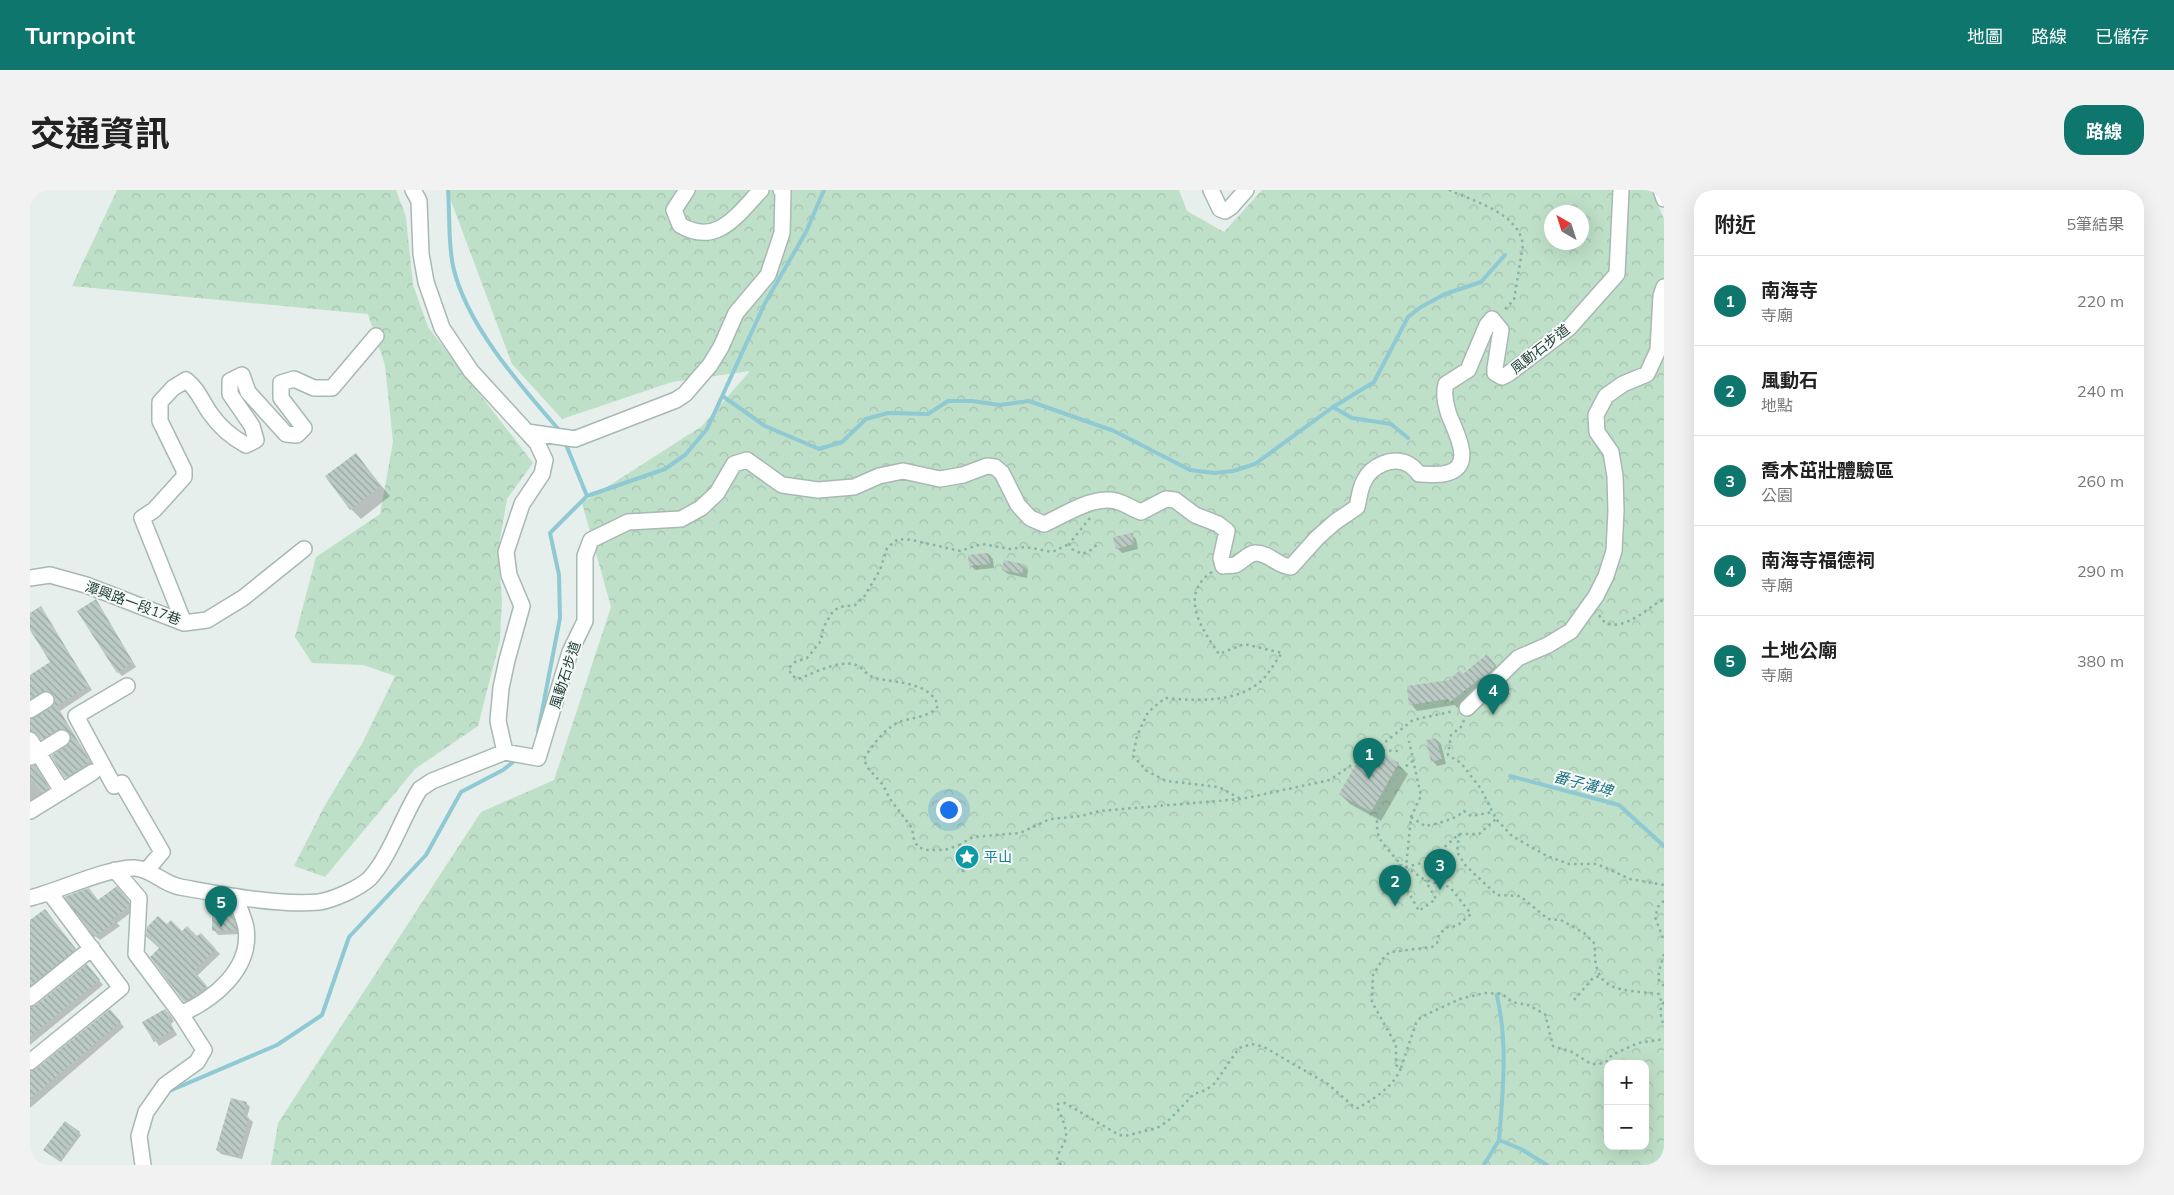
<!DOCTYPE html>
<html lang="zh-TW">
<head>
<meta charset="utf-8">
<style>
	body { margin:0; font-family:Mulish,"Noto Sans TC",sans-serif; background:#f2f2f2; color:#222 }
	.controls { position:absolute; right:15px; bottom:15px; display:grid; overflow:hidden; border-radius:10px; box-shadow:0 5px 20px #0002 }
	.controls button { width:45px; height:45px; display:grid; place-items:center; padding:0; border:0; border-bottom:1px solid #e0e0e0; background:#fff; color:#222; font:25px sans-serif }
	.compass { position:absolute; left:1514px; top:15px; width:45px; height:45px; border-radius:50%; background:#fff; box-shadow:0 5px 20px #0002; rotate:321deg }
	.you { position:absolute; left:918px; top:619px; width:18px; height:18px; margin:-12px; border:4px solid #fff; border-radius:50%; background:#1a73e8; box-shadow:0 0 0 8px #1a73e833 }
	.badge { display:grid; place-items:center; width:32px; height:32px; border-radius:50%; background:#0f766e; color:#fff; font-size:16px; font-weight:700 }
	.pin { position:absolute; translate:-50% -41px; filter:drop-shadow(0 1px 2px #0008) }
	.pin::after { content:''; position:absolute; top:26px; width:18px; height:15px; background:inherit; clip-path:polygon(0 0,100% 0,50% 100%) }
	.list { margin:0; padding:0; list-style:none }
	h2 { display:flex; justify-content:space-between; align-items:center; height:65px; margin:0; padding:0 20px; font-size:21px }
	h2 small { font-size:16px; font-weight:400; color:#767676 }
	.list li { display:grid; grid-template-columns:32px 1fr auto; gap:15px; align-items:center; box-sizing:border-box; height:90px; padding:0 20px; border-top:1px solid #e0e0e0 }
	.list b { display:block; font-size:19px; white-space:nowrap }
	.list p { margin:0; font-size:16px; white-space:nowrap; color:#767676 }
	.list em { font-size:16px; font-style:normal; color:#767676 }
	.map { position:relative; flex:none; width:1634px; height:975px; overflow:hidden; border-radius:20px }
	header { display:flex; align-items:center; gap:30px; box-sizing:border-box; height:70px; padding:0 25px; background:#0f766e; color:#fff }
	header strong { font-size:24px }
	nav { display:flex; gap:28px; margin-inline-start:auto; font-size:18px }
	.intro { display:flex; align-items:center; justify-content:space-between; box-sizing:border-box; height:120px; padding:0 30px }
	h1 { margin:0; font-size:35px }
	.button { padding:12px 22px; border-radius:20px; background:#0f766e; color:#fff; font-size:18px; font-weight:700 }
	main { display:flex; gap:30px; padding:0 30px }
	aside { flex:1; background:#fff; border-radius:20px; box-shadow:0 5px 20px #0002 }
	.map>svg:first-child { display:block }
	.forest { fill:url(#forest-crowns); fill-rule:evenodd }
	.shadow { fill:#0003 }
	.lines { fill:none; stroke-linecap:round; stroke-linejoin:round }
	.stream { stroke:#8ec9d4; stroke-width:4 }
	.building { fill:url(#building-back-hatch) }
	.minor-casing { stroke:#a8b8b2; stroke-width:18 }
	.path { stroke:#86b3a5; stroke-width:2.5; stroke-dasharray:2.5 4; stroke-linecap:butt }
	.minor { stroke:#fff; stroke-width:15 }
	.labels { text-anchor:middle; stroke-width:4; stroke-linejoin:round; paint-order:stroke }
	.street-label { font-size:14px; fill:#24423a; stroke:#f7fbf9 }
	.culture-label { font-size:14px; fill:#0d838f; stroke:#f7fbf9; text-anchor:start }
	.water-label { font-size:15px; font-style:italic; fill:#1c6f80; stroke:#f7fbf9 }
</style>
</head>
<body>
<header>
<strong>Turnpoint</strong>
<nav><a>地圖</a><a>路線</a><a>已儲存</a></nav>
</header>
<div class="intro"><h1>交通資訊</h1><a class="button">路線</a></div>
<main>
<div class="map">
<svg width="1634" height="975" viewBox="0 0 1634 975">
	<defs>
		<pattern id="forest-crowns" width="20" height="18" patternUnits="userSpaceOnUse" patternTransform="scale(1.25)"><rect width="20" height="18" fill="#bfe0c8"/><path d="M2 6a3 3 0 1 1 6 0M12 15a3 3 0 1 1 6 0" fill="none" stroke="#a4c1ad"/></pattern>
		<pattern id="building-back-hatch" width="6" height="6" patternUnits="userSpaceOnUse" patternTransform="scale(1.25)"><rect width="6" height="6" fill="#bbcac4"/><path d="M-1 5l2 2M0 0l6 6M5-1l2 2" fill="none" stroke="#98a6a0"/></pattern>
	</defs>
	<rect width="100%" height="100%" fill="#e6efeb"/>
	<path class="forest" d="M 87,0 L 366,0 L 376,27 L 383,95 L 398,137 L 503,273 L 477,309 L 468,361 L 472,410 L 470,450 L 448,536 L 385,579 L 295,687 L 264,676 L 294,617 L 333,552 L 365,486 L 333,475 L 282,473 L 265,447 L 286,367 L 350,324 L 363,252 L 355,175 L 338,124 L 42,96 Z
		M 417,0 L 1149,0 L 1157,21 L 1194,42 L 1232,0 L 1622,0 L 1634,29 L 1634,975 L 241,975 L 248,933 L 451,622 L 524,590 L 581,417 L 552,313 L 672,236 L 720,181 L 642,192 L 532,229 L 482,174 ZM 1522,22 L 1552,22 L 1552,52 L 1522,52 ZM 1578,874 L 1615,874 L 1615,956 L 1578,956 Z"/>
	<path class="shadow" d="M 325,264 L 360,306 L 331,329 L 321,319 Z
		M 1101,344 L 1106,349 L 1108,359 L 1092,363 L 1087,358 Z
		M 958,364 L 963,369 L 964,378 L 945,380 L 941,376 Z
		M 993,375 L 998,380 L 997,388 L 978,384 L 973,380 Z
		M 69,415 L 106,477 L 92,486 L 88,482 Z
		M 10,417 L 62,500 L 30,521 L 64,577 L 40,591 L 36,587 L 41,544 L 36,542 L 16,553 L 9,545 L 0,545 L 0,529 L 5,529 L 25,515 L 25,506 L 21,504 L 0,517 L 0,486 L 22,473 L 0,438 L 0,424 Z
		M 1463,472 L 1471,482 L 1427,518 L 1425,515 L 1387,521 L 1381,514 L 1419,491 Z
		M 1474,497 L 1480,504 L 1472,510 L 1467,504 Z
		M 1406,549 L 1411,554 L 1416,574 L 1407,576 L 1403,571 Z
		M 1368,574 L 1378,584 L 1351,631 L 1320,614 L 1310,604 Z
		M 0,577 L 4,577 L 9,581 L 22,603 L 0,616 Z
		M 91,702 L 103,717 L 103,721 L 87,733 L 90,736 L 70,750 L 65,746 L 68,711 Z
		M 15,720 L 49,764 L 0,804 L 0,731 Z
		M 201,725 L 206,730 L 210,744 L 188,745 L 184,740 Z
		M 137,736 L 167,748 L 171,745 L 190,764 L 167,786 L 181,801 L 159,816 L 155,811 L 131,758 Z
		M 61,780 L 73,795 L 0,855 L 0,818 L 6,816 Z
		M 84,825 L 94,837 L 0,918 L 0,882 L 6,880 Z
		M 140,825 L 144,831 L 141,834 L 147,845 L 129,856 L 114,833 Z
		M 216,913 L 220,917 L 217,927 L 223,932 L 212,969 L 191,964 L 187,960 Z
		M 49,943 L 51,945 L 31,972 L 17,962 Z"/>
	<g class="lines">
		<path class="stream" d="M 418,0 C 420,25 418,52 423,76 C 436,135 491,196 530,241
			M 694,207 L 735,236 L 789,259 L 812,252 L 836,229 L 858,223 L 898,224 L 918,211 L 942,211 L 970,215 L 999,211 L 1084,241 L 1160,280 L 1184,283 L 1203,281 L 1225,274 L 1303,217 L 1344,192 L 1378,127 L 1391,117 L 1415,104 L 1451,92 L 1475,65
			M 1303,217 L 1322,228 L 1361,234 L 1378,248
			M 535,252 L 557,306
			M 508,542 L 530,428 L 529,385 L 520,343 L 557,306 L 635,279 L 655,265 L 677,239 L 735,113 L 776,42 L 794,0
			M 1480,586 L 1589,615 L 1634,656
			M 1467,806 C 1478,853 1473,902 1469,950
			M 137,902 L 247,855 L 292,825 L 319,747 L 396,665 L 431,602 L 473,580 L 487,569
			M 1454,975 L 1469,950 L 1491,959 L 1517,975
			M 1628,975 L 1634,973"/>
	</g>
	<path class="building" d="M 326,263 L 351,296 L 320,320 L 295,286 Z
		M 1102,343 L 1104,354 L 1086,359 L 1083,347 Z
		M 958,363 L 960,374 L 939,376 L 938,365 Z
		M 974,370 L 994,374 L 992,384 L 972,380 Z
		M 66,409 L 103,472 L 87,483 L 47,421 Z
		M 11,416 L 59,496 L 27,516 L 60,572 L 35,588 L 21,566 L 40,553 L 40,543 L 31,539 L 11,550 L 5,542 L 0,541 L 0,529 L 21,518 L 25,510 L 24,505 L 16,501 L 0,509 L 0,485 L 20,472 L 0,440 L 0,423 Z
		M 1457,464 L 1466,475 L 1453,489 L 1452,487 L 1420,512 L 1418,509 L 1379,515 L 1377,496 L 1419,490 L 1430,480 L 1433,484 Z
		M 1474,495 L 1479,501 L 1469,509 L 1465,503 Z
		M 1406,548 L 1412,569 L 1401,572 L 1396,550 Z
		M 1337,555 L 1369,573 L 1341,622 L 1309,604 Z
		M 5,575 L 19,598 L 11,603 L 0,586 L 0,576 Z
		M 87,696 L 99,711 L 99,716 L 80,731 L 87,731 L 64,747 L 34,707 L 59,698 L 68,710 Z
		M 15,719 L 46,759 L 0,796 L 0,730 Z
		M 182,724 L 202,724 L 207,740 L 182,741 Z
		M 128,726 L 137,734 L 141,730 L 152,741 L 157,736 L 167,746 L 171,743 L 186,759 L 164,781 L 177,796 L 154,812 L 120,767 L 129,758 L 116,746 L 117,737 Z
		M 57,774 L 70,790 L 0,847 L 0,817 L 6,815 Z
		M 80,819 L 91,832 L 0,909 L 0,881 L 6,879 Z
		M 135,819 L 141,826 L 137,829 L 143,840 L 124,852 L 112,832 Z
		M 201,908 L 217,912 L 213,925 L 219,927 L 208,966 L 186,960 Z
		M 35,931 L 50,942 L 29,971 L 13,960 Z"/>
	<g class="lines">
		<defs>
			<path id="minor" d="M 383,0 L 389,11 L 391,64 L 396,92 L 412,138 L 441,181 L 507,253 L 515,270 L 512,284 L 492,314 L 476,362 L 479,385 L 492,416 L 477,470 L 471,498 L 468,531 L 475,562
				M 657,0 L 644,20 L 650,35 C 687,57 707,25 731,0
				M 1181,0 L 1190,19 L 1195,21 L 1201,17 L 1216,0
				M 1631,0 L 1634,9
				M 497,242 L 545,249 L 646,210 L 655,204 L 680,175 L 691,157 L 706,123 L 738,85 L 752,43 L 753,2 L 751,0
				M 0,388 L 20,385 L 56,395 L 154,433 L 177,430 L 213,408 L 274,359
				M 154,433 L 112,328 L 124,320 L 154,287 L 154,280 L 130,231 L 130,212 L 143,198 L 156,190 C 168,199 172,212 180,223 C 189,236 203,248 216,255 L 226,250 L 222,236 L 200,204 L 200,191 L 212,185 L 218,202 L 256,244 L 267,245 L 274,238 L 251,208 L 251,193 L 264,189 L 284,198 L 302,198 L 346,146
				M 97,496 L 46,526 L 84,596 L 92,593 L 132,662 L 117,680
				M 1437,518 L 1488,468 L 1518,455 L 1541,441 L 1566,406 L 1576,386 L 1584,361 L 1586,321 L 1585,286 L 1581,262 L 1567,242 L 1566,225 L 1576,206 L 1593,194 L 1617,184 L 1628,160 L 1631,106 L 1634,97
				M 0,520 L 16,510
				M 0,550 L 32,601
				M 475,562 L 508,568 L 540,462 L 555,431 L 555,366 L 561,350 L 598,332 L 651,329 L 671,318 L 687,303 L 704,274 L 717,270 L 752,295 L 788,300 L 824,297 L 849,286 L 873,281 L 910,289 L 933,285 L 957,276 L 965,277 L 972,283 L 988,315 L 1000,328 L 1014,334 C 1035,325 1063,305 1086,311 C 1094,313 1103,319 1111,322 L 1136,309 L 1145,310 L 1165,325 L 1188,334 L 1197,341 L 1191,368 L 1193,376 C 1196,375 1201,376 1205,375 C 1212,372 1217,364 1225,363 C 1240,363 1247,376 1261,377 L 1287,348 L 1305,332 L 1327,317 C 1329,309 1330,298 1334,291 C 1341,276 1362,266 1378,274 C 1382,276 1386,280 1389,284 C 1397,284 1405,285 1413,284 C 1447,279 1426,243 1419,225 C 1416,215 1413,205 1416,194 L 1438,180 L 1457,135 L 1462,129 L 1471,140 L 1465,178 L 1465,183 L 1472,187 L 1478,184 L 1539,138 L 1587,84 L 1591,0
				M 1,567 L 32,548
				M 0,621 L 63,582
				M 85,680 L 109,708 L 106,764 L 151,824 L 174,860 L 167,872 L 135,895 L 116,922 L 109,946 L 113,975
				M 0,708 C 29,701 78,677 105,678 C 122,679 133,694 150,697 C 190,704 249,716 289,712 C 303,710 330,698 340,688 C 360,667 373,625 390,599 L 402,591 L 475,562
				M 0,808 L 62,758
				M 151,824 C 184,809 222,779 216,738 C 215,731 211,723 209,716
				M 0,872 L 91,798 L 20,703"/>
		</defs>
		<use href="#minor" class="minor-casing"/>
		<path class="path" d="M 1419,0 C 1445,12 1489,23 1493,55 L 1484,110 L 1473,121
			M 1060,328 L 1039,354 L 1042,359 L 1052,364 L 1061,360 L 1069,353
			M 1182,382 C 1148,404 1172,440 1189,464 L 1214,454 L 1252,463 C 1245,472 1239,484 1231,491 C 1207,513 1165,511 1135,508 L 1118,522 L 1107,546 L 1103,566 L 1117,581 L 1136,591 L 1189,597 L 1211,609
			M 1569,425 C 1582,450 1616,420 1630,411 L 1634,411
			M 1434,530 L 1432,536 L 1421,545 L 1418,565 L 1431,573 L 1451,599 L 1466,629 L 1482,646 L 1517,666 L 1539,674 L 1567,674 L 1600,689 L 1634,695
			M 1345,560 L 1383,530 L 1424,521
			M 1346,560 L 1369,561
			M 1383,571 C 1362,584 1340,621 1349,647 C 1352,654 1365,667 1371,675 L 1365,678 L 1389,721 L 1406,709 L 1395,690
			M 1381,627 L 1395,636 C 1407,634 1426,629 1434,621 L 1441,626 L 1463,622
			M 1429,644 L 1427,662 L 1436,676 L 1467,705 L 1490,706 L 1518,729 L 1531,730 L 1554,743 L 1565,754 C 1562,804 1590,799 1629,804 L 1632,814
			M 929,655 L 943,647 L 990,643 L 1020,629 L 1051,626 L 1069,621 L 1211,609 L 1300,590 L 1327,571
			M 933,682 L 929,655 L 915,660 L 896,660 L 888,657 L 884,650 L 882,638 L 860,609 L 853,595 L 837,577 L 834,569 C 841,557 855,538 869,532 C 882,527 899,528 908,516 C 901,492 866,493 845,488 C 831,483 833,471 811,474 C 797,476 781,484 768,489 L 761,485 L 759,478 L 765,472 L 777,468 L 791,451 L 793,438 L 803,421 L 810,417 L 825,415 L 834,407 L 850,380 L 857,358 L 868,349 L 882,350 L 930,361 L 952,354 L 980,359 L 996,357 L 1022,362 L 1039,354
			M 1372,690 L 1376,677 L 1399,671 L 1429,644 L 1449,644 L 1466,629
			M 1634,711 L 1629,715 L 1625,727 L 1634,751
			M 1634,764 L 1629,781 L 1628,789 L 1634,796
			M 1544,810 L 1563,788 L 1570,786
			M 1634,812 C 1628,819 1631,828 1634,836
			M 1371,878 L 1386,833 L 1391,827 L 1430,809 L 1455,803 L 1472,804 L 1482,812 L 1498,815 L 1515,824 L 1523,856 L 1542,862 L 1561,874 L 1569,874 L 1577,871 L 1582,865 L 1608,853 L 1634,849
			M 1031,975 L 1027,970 C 1028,962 1032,958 1035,951 C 1039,941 1031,926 1027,917 L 1028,914 L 1035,913 L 1089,945 L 1095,946 L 1127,938 L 1138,931 L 1164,904 L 1176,900 L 1185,893 L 1209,858 L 1222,854 L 1234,857 L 1298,894 L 1324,917 L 1328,918 C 1344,909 1364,896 1371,878 L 1366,875 L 1366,855 L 1342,812 L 1343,785 L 1354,767 L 1360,762 L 1402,757 L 1407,753 L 1409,744 L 1418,737 L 1427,736 L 1441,724 L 1420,697 L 1395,690 L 1376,677 L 1381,627 L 1391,606 L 1379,551"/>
		<use href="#minor" class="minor"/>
	</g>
	<defs>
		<symbol id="sight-disc" viewBox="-11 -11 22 22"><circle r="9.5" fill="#0f9aa8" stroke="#f7fbf9"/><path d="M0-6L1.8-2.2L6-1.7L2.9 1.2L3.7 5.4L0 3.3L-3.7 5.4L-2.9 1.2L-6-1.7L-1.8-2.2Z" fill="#fff"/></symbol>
	</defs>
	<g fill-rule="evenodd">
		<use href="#sight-disc" x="923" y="653" width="28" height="28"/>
	</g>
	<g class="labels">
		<g class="street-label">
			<text transform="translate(1510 159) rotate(-38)" y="5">風動石步道</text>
			<text transform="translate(103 413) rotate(20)" y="5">潭興路一段17巷</text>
			<text transform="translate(535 485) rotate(-72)" y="5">風動石步道</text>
		</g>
		<g class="culture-label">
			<text x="954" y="672">平山</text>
		</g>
		<g class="water-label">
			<text transform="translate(1553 594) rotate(15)" y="5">番子溝埤</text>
		</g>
	</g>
</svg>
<div class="controls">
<button>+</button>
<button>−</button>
</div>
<svg class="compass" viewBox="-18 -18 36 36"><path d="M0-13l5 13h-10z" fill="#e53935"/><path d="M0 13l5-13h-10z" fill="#767676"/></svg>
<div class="you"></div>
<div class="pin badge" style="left:1339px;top:589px">1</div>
<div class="pin badge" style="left:1365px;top:716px">2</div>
<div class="pin badge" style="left:1410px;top:700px">3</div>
<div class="pin badge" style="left:1463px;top:525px">4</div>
<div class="pin badge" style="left:191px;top:737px">5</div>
</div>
<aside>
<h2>附近<small>5筆結果</small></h2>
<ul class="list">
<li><span class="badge">1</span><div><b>南海寺</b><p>寺廟</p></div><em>220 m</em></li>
<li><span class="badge">2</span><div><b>風動石</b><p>地點</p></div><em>240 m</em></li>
<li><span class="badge">3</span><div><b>喬木茁壯體驗區</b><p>公園</p></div><em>260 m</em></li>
<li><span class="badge">4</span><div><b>南海寺福德祠</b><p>寺廟</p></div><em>290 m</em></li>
<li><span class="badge">5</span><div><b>土地公廟</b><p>寺廟</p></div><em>380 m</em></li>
</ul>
</aside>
</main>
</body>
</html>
